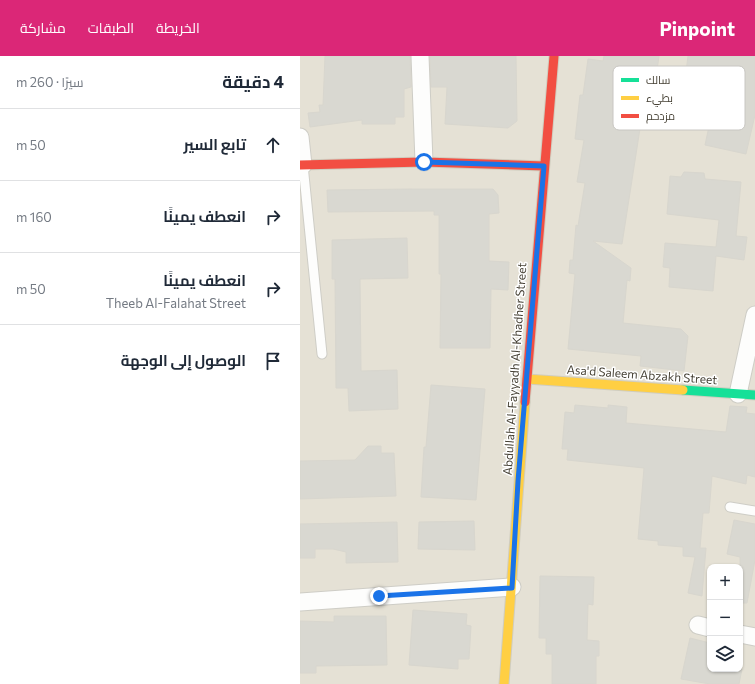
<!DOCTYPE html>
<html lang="ar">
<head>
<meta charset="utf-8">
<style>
	body { margin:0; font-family:Commissioner,Cairo,sans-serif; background:#f2f2f3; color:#1f2937; direction:rtl }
	.controls { position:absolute; right:12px; bottom:12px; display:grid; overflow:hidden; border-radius:8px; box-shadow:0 1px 3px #0004 }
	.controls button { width:36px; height:36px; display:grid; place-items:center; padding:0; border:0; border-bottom:1px solid #e0e1e3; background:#fff; color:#1f2937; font:20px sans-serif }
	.stop { position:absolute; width:12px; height:12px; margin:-9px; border:3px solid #1a73e8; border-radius:50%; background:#fff }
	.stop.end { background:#1a73e8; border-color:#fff; box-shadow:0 1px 4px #0008 }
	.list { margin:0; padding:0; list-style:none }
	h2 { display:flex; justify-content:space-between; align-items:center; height:52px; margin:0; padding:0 16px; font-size:17px }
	h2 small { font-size:13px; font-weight:400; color:#747a83 }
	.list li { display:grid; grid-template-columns:26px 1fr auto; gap:12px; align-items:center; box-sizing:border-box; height:72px; padding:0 16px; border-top:1px solid #e0e1e3 }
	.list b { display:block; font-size:15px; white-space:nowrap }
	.list p { margin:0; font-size:13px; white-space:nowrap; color:#747a83 }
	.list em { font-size:13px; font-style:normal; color:#747a83 }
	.icon { flex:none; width:22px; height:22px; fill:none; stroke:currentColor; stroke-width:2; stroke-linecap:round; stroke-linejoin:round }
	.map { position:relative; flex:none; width:455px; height:628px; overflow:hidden; direction:ltr }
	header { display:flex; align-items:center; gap:24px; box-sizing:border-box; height:56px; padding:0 20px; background:#db2777; color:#fff }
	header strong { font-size:19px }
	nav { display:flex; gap:22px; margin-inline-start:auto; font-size:14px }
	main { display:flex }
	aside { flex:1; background:#fff }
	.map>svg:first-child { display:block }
	.residential { fill:#e5e1d5; fill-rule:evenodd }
	.building { fill:#d9d8d1; stroke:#d8d6ce }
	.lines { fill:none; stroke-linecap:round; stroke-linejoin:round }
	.lane-casing { stroke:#cecdc6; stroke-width:11 }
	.street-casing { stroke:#cecdc6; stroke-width:19 }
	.fast-casing { stroke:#d0cdbf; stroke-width:11 }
	.slow-casing { stroke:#d0cdbf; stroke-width:11 }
	.jam-casing { stroke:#d0cdbf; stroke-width:11 }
	.lane { stroke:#fdfdfc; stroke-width:9 }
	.street { stroke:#fdfdfc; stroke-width:17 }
	.fast { stroke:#16e098; stroke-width:9 }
	.slow { stroke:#ffcf43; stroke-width:9 }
	.jam { stroke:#f24e42; stroke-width:9 }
	.route { stroke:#1a73e8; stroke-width:5 }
	.labels { text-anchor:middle; stroke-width:3; stroke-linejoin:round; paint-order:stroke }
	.street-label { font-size:12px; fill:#464135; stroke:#fff }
	.key { fill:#fff; stroke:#c8c6c2; stroke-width:1 }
	.key-label { font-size:11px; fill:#464135 }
</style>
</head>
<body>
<header>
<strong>Pinpoint</strong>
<nav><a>الخريطة</a><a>الطبقات</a><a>مشاركة</a></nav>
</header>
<main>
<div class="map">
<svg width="455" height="628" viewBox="0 0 455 628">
	<rect width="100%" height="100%" fill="#f0efe8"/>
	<path class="residential" d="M 0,0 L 455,0 L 455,628 L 0,628 ZM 410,511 L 440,511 L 440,613 L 410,613 Z"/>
	<path class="building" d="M 25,0 L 110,0 L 111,31 L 104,33 L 104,61 L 95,61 L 95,68 L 62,68 L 62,64 L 10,71 L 8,57 L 20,56 L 19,49 L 23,49 Z
		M 130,0 L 216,0 L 217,65 L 208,72 L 145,68 L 147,31 L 131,31 Z
		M 304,0 L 359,0 L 355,29 L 322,25 L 319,42 L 344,47 L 322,188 L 293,185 L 331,212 L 330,225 L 327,224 L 323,267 L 381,273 L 388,280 L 384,315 L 340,310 L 341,300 L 268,293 L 275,218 L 269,217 L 270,204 L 273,204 L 276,169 L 278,170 L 285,127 L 277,126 L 284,84 L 275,83 L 280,39 L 283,39 L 288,3 L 303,5 Z
		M 388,0 L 455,0 L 455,59 L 446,98 L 405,89 L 411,61 L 424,64 L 430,37 L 384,32 Z
		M 384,116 L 404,117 L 405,123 L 441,126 L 436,180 L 447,181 L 444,204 L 416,200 L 413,235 L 369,231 L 370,212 L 363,211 L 365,187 L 416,191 L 419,164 L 367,158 L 370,120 L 381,121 Z
		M 112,133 L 193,133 L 198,139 L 199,157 L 189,158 L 189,205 L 209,206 L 208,234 L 191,233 L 190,292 L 140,292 L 141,218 L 139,218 L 139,159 L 134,159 L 134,155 L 28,156 L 27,134 Z
		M 107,182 L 108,222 L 60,223 L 61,315 L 97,314 L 98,353 L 49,355 L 48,332 L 36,332 L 35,223 L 32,223 L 32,184 Z
		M 131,329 L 185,333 L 176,444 L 121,441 L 124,391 L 126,391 Z
		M 275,349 L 308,352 L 308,349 L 327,351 L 326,367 L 426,376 L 430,350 L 447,351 L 446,357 L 455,358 L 455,421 L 447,419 L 446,428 L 412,420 L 409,457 L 403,457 L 400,492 L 406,492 L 402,540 L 388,537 L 395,501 L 383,500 L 383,491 L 358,489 L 358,485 L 338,483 L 344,412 L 267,404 L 268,393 L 262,393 L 265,356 L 274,357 Z
		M 68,390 L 81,390 L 81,397 L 94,397 L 96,440 L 0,443 L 0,405 L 55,404 Z
		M 434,464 L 455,468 L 455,504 L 447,547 L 440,547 L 440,501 L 427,498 Z
		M 174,465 L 175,494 L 118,493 L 119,466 Z
		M 97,466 L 98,506 L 46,507 L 46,496 L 33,493 L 15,493 L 15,502 L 0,502 L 0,468 Z
		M 240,520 L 294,521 L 293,549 L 288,548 L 287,584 L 299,585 L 299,600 L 296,600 L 296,628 L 252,628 L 252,598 L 246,598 L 246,582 L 239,582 Z
		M 113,554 L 167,558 L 166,569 L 171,570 L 169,603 L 158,603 L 158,613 L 109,609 Z
		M 34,560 L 86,560 L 87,609 L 16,610 L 16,617 L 0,617 L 0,565 L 34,566 Z
		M 390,582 L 410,587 L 410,613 L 442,613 L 439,628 L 410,628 L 381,623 Z"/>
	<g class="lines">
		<defs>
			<path id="lane" d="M 3,109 L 22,298
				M 430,451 L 455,455"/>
			<path id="street" d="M 120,0 L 124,106
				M 0,81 L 3,109
				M 438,338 L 455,259
				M 0,546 L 212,531
				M 398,569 L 410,572
				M 440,578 L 455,581"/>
			<path id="fast" d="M 383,334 L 455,339"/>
			<path id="slow" d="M 227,323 L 383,334
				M 204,628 L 225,346"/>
			<path id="jam" d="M 0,109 L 124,106 L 244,110
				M 225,346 L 254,0"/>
		</defs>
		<use href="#lane" class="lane-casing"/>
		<use href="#street" class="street-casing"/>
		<use href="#fast" class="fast-casing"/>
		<use href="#slow" class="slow-casing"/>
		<use href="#jam" class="jam-casing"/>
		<use href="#lane" class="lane"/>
		<use href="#street" class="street"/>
		<use href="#fast" class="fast"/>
		<use href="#slow" class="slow"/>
		<use href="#jam" class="jam"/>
	</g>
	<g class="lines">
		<path class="route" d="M 79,540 L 212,532 L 218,425 L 244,110 L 124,106"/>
	</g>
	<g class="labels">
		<g class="street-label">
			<text transform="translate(215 313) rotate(-86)" y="4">Abdullah Al-Fayyadh Al-Khadher Street</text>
			<text transform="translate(342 319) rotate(4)" y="4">Asa'd Saleem Abzakh Street</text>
		</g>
	</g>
	<rect x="313" y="10" width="132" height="64" rx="6" class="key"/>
	<rect x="321" y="22" width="18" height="4" fill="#16e098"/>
	<rect x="321" y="40" width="18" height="4" fill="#ffcf43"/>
	<rect x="321" y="58" width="18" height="4" fill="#f24e42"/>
	<g class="key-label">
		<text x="346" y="28">سالك</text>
		<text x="346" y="46">بطيء</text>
		<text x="346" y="64">مزدحم</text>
	</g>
</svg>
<div class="controls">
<button>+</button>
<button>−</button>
<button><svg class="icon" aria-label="layers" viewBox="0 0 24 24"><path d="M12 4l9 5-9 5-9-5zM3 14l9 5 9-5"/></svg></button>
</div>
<div class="stop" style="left:124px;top:106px"></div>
<div class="stop end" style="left:79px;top:540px"></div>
</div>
<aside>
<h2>4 دقيقة<small>سيرًا · 260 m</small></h2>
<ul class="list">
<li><svg class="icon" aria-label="ahead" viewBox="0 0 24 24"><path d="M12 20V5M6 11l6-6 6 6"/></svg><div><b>تابع السير</b></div><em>50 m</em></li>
<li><svg class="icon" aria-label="right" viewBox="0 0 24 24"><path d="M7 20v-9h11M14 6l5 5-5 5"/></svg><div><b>انعطف يمينًا</b></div><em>160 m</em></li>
<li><svg class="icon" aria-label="right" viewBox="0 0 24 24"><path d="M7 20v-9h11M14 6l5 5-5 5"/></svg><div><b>انعطف يمينًا</b><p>Theeb Al-Falahat Street</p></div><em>50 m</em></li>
<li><svg class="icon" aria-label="arrive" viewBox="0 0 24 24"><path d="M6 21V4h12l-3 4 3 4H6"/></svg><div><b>الوصول إلى الوجهة</b></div></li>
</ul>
</aside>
</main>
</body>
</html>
